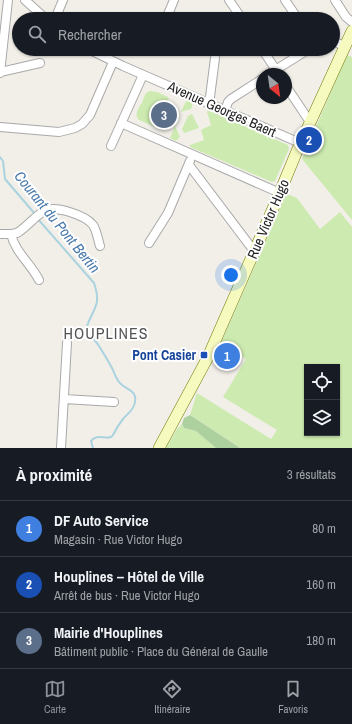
<!DOCTYPE html>
<html lang="fr">
<head>
<meta charset="utf-8">
<style>
	body { margin:0; font-family:"Archivo Narrow",sans-serif; background:#20242c; color:#f1f3f6 }
	.controls { position:absolute; right:12px; bottom:12px; display:grid; overflow:hidden; border-radius:0px; box-shadow:0 1px 3px #0004 }
	.controls button { width:36px; height:36px; display:grid; place-items:center; padding:0; border:0; border-bottom:1px solid #363941; background:#171b24; color:#f1f3f6; font:20px sans-serif }
	.compass { position:absolute; left:256px; top:68px; width:36px; height:36px; border-radius:50%; background:#171b24; box-shadow:0 1px 3px #0004; rotate:151deg }
	.you { position:absolute; left:231px; top:275px; width:14px; height:14px; margin:-10px; border:3px solid #fff; border-radius:50%; background:#1a73e8; box-shadow:0 0 0 6px #1a73e833 }
	.badge { display:grid; place-items:center; width:26px; height:26px; border-radius:50%; background:#8c9099; color:#fff; font-size:13px; font-weight:700 }
	.pin { position:absolute; translate:-50% -50%; border:2px solid #fff; box-shadow:0 1px 4px #0006 }
	.list { margin:0; padding:0; list-style:none }
	h2 { display:flex; justify-content:space-between; align-items:center; height:52px; margin:0; padding:0 16px; font-size:17px }
	h2 small { font-size:13px; font-weight:400; color:#9ea1a6 }
	.list li { display:grid; grid-template-columns:26px 1fr auto; gap:12px; align-items:center; box-sizing:border-box; height:56px; padding:0 16px; border-top:1px solid #363941 }
	.list b { display:block; font-size:15px; white-space:nowrap }
	.list p { margin:0; font-size:13px; white-space:nowrap; color:#9ea1a6 }
	.list em { font-size:13px; font-style:normal; color:#9ea1a6 }
	.icon { flex:none; width:22px; height:22px; fill:none; stroke:currentColor; stroke-width:2; stroke-linecap:round; stroke-linejoin:round }
	.map { position:relative; flex:none; width:352px; height:448px; overflow:hidden }
	.search { position:absolute; background:#171b24; box-shadow:0 1px 3px #0004; left:12px; right:12px; top:12px; height:44px; display:flex; align-items:center; gap:10px; box-sizing:border-box; padding:0 14px; border-radius:22px; color:#9ea1a6; font-size:15px }
	.sheet { height:220px; background:#171b24 }
	nav { display:flex; justify-content:space-around; align-items:center; box-sizing:border-box; height:56px; border-top:1px solid #363941; background:#171b24; font-size:11px; color:#9ea1a6 }
	nav a { display:grid; justify-items:center; gap:2px }
	nav .on { color:#8c9099 }
	.map>svg:first-child { display:block }
	.grass { fill:#cdebb0; fill-rule:evenodd }
	.forest { fill:#add19e }
	.lines { fill:none; stroke-linecap:round; stroke-linejoin:round }
	.stream { stroke:#aad3df; stroke-width:2 }
	.minor-casing { stroke:#a9a9a9; stroke-width:10 }
	.secondary-casing { stroke:#707d05; stroke-width:12 }
	.minor { stroke:#fff; stroke-width:8 }
	.secondary { stroke:#f7fabf; stroke-width:11 }
	.transit-dot { fill:#1a4fb4; stroke:#fff; stroke-width:1.5 }
	.labels { text-anchor:middle; stroke-width:4; stroke-linejoin:round; paint-order:stroke }
	.street-label { font-size:14px; fill:#222; stroke:#fff }
	.transit-label { font-size:14px; font-weight:bold; fill:#164399; stroke:#fff; text-anchor:end }
	.water-label { font-size:15px; font-style:italic; fill:#4a7aab; stroke:#fff }
	.quarter-label { font-size:16px; letter-spacing:1px; fill:#555; stroke:#fff }
</style>
</head>
<body>
<div class="map">
<svg width="352" height="448" viewBox="0 0 352 448">
	<rect width="100%" height="100%" fill="#f2efe9"/>
	<path class="grass" d="M 347,55 L 352,57 L 352,220 L 302,159 Z
		M 150,91 L 157,92 L 168,97 L 169,99 L 163,107 L 161,106 L 160,103 L 156,103 L 151,114 L 160,116 L 158,124 L 165,127 L 164,131 L 139,120 C 134,116 138,110 140,105 L 142,104 L 142,102 L 146,93 Z
		M 188,100 L 193,103 L 191,109 L 181,112 L 186,101 Z
		M 208,110 L 288,145 L 289,149 L 275,181 L 272,182 L 190,147 L 190,145 L 204,140 L 201,130 L 211,125 L 207,112 Z
		M 192,114 L 199,128 L 184,133 L 182,129 L 188,116 Z
		M 175,126 L 180,137 L 176,141 L 170,138 Z
		M 285,193 L 297,198 L 320,229 L 340,212 L 352,227 L 352,448 L 240,448 L 190,415 L 197,393 L 271,439 L 277,430 L 223,397 L 246,359 L 221,343 L 279,211 ZM 307,367 L 337,367 L 337,433 L 307,433 Z
		M 182,424 L 184,428 L 196,431 L 216,448 L 166,448 L 177,429 Z"/>
	<path class="forest" d="M 190,415 L 240,448 L 216,448 L 196,431 L 184,428 L 182,424 L 184,418 Z"/>
	<g class="lines">
		<path class="stream" d="M 0,157 L 3,161 L 5,179 L 35,214
			M 37,218 L 94,283 C 102,307 93,307 86,329 C 90,335 95,340 99,346 C 104,354 109,362 113,370 C 115,375 117,381 121,384 C 127,390 137,390 135,402 C 134,410 128,413 123,419 C 119,424 116,429 113,435 C 109,442 97,432 91,441 L 93,448"/>
		<defs>
			<path id="minor" d="M 25,0 L 46,19
				M 229,0 L 242,19
				M 285,0 L 298,19
				M 335,0 L 346,17 L 352,22
				M 55,19 L 63,0
				M 166,19 L 174,0
				M 333,41 L 344,46
				M 88,49 L 123,66 L 300,143
				M 262,49 L 278,73
				M 0,72 L 40,63
				M 0,73 L 8,0
				M 269,74 L 309,49
				M 286,86 L 310,122
				M 207,103 L 210,97 L 215,58
				M 225,111 L 228,102 L 231,99 L 262,79
				M 121,123 L 280,193
				M 0,127 L 59,132 L 75,128 L 82,124 L 90,115 L 113,62
				M 111,146 L 143,75
				M 189,165 L 254,251
				M 0,234 L 11,234 L 17,233 C 27,227 34,217 44,211 C 55,205 85,215 93,225 C 97,231 98,240 100,246
				M 11,234 C 15,252 31,264 39,280
				M 149,243 L 168,213 L 190,161
				M 64,399 L 114,402
				M 61,448 L 67,343"/>
			<path id="secondary" d="M 159,448 L 208,357 L 275,204 L 297,151 L 352,31"/>
		</defs>
		<use href="#minor" class="minor-casing"/>
		<use href="#secondary" class="secondary-casing"/>
		<use href="#minor" class="minor"/>
		<use href="#secondary" class="secondary"/>
	</g>
	<rect class="transit-dot" x="200" y="351" width="8" height="8" rx="2"/>
	<g class="labels">
		<g class="street-label">
			<text transform="translate(222 109) rotate(24)" y="5">Avenue Georges Baert</text>
			<text transform="translate(268 219) rotate(-67)" y="5">Rue Victor Hugo</text>
		</g>
		<g class="transit-label">
			<text x="196" y="360">Pont Casier</text>
		</g>
		<g class="water-label">
			<text transform="translate(57 222) rotate(51)" y="5">Courant du Pont Bertin</text>
		</g>
		<g class="quarter-label">
			<text x="106" y="339">HOUPLINES</text>
		</g>
	</g>
</svg>
<div class="controls">
<button><svg class="icon" aria-label="locate" viewBox="0 0 24 24"><circle cx="12" cy="12" r="6"/><path d="M12 2v4M12 18v4M2 12h4M18 12h4"/></svg></button>
<button><svg class="icon" aria-label="layers" viewBox="0 0 24 24"><path d="M12 4l9 5-9 5-9-5zM3 14l9 5 9-5"/></svg></button>
</div>
<svg class="compass" viewBox="-18 -18 36 36"><path d="M0-13l5 13h-10z" fill="#e53935"/><path d="M0 13l5-13h-10z" fill="#9ea1a6"/></svg>
<div class="you"></div>
<div class="pin badge" style="left:227px;top:356px;background:#3f7fe0">1</div>
<div class="pin badge" style="left:309px;top:140px;background:#1a4fb4">2</div>
<div class="pin badge" style="left:164px;top:115px;background:#5c6f8a">3</div>
<div class="search"><svg class="icon" aria-label="search" viewBox="0 0 24 24"><circle cx="10" cy="10" r="6"/><path d="M15 15l6 6"/></svg>Rechercher</div>
</div>
<section class="sheet">
<h2>À proximité<small>3 résultats</small></h2>
<ul class="list">
<li><span class="badge" style="background:#3f7fe0">1</span><div><b>DF Auto Service</b><p>Magasin · Rue Victor Hugo</p></div><em>80 m</em></li>
<li><span class="badge" style="background:#1a4fb4">2</span><div><b>Houplines – Hôtel de Ville</b><p>Arrêt de bus · Rue Victor Hugo</p></div><em>160 m</em></li>
<li><span class="badge" style="background:#5c6f8a">3</span><div><b>Mairie d'Houplines</b><p>Bâtiment public · Place du Général de Gaulle</p></div><em>180 m</em></li>
</ul>
</section>
<nav>
<a class="on"><svg class="icon" aria-label="map" viewBox="0 0 24 24"><path d="M3 6l6-2 6 2 6-2v14l-6 2-6-2-6 2zM9 4v14M15 6v14"/></svg>Carte</a>
<a><svg class="icon" aria-label="directions" viewBox="0 0 24 24"><path d="M12 3l9 9-9 9-9-9zM9 14v-3h6M13 9l2 2-2 2"/></svg>Itinéraire</a>
<a><svg class="icon" aria-label="saved" viewBox="0 0 24 24"><path d="M7 4h10v16l-5-4-5 4z"/></svg>Favoris</a>
</nav>
</body>
</html>
